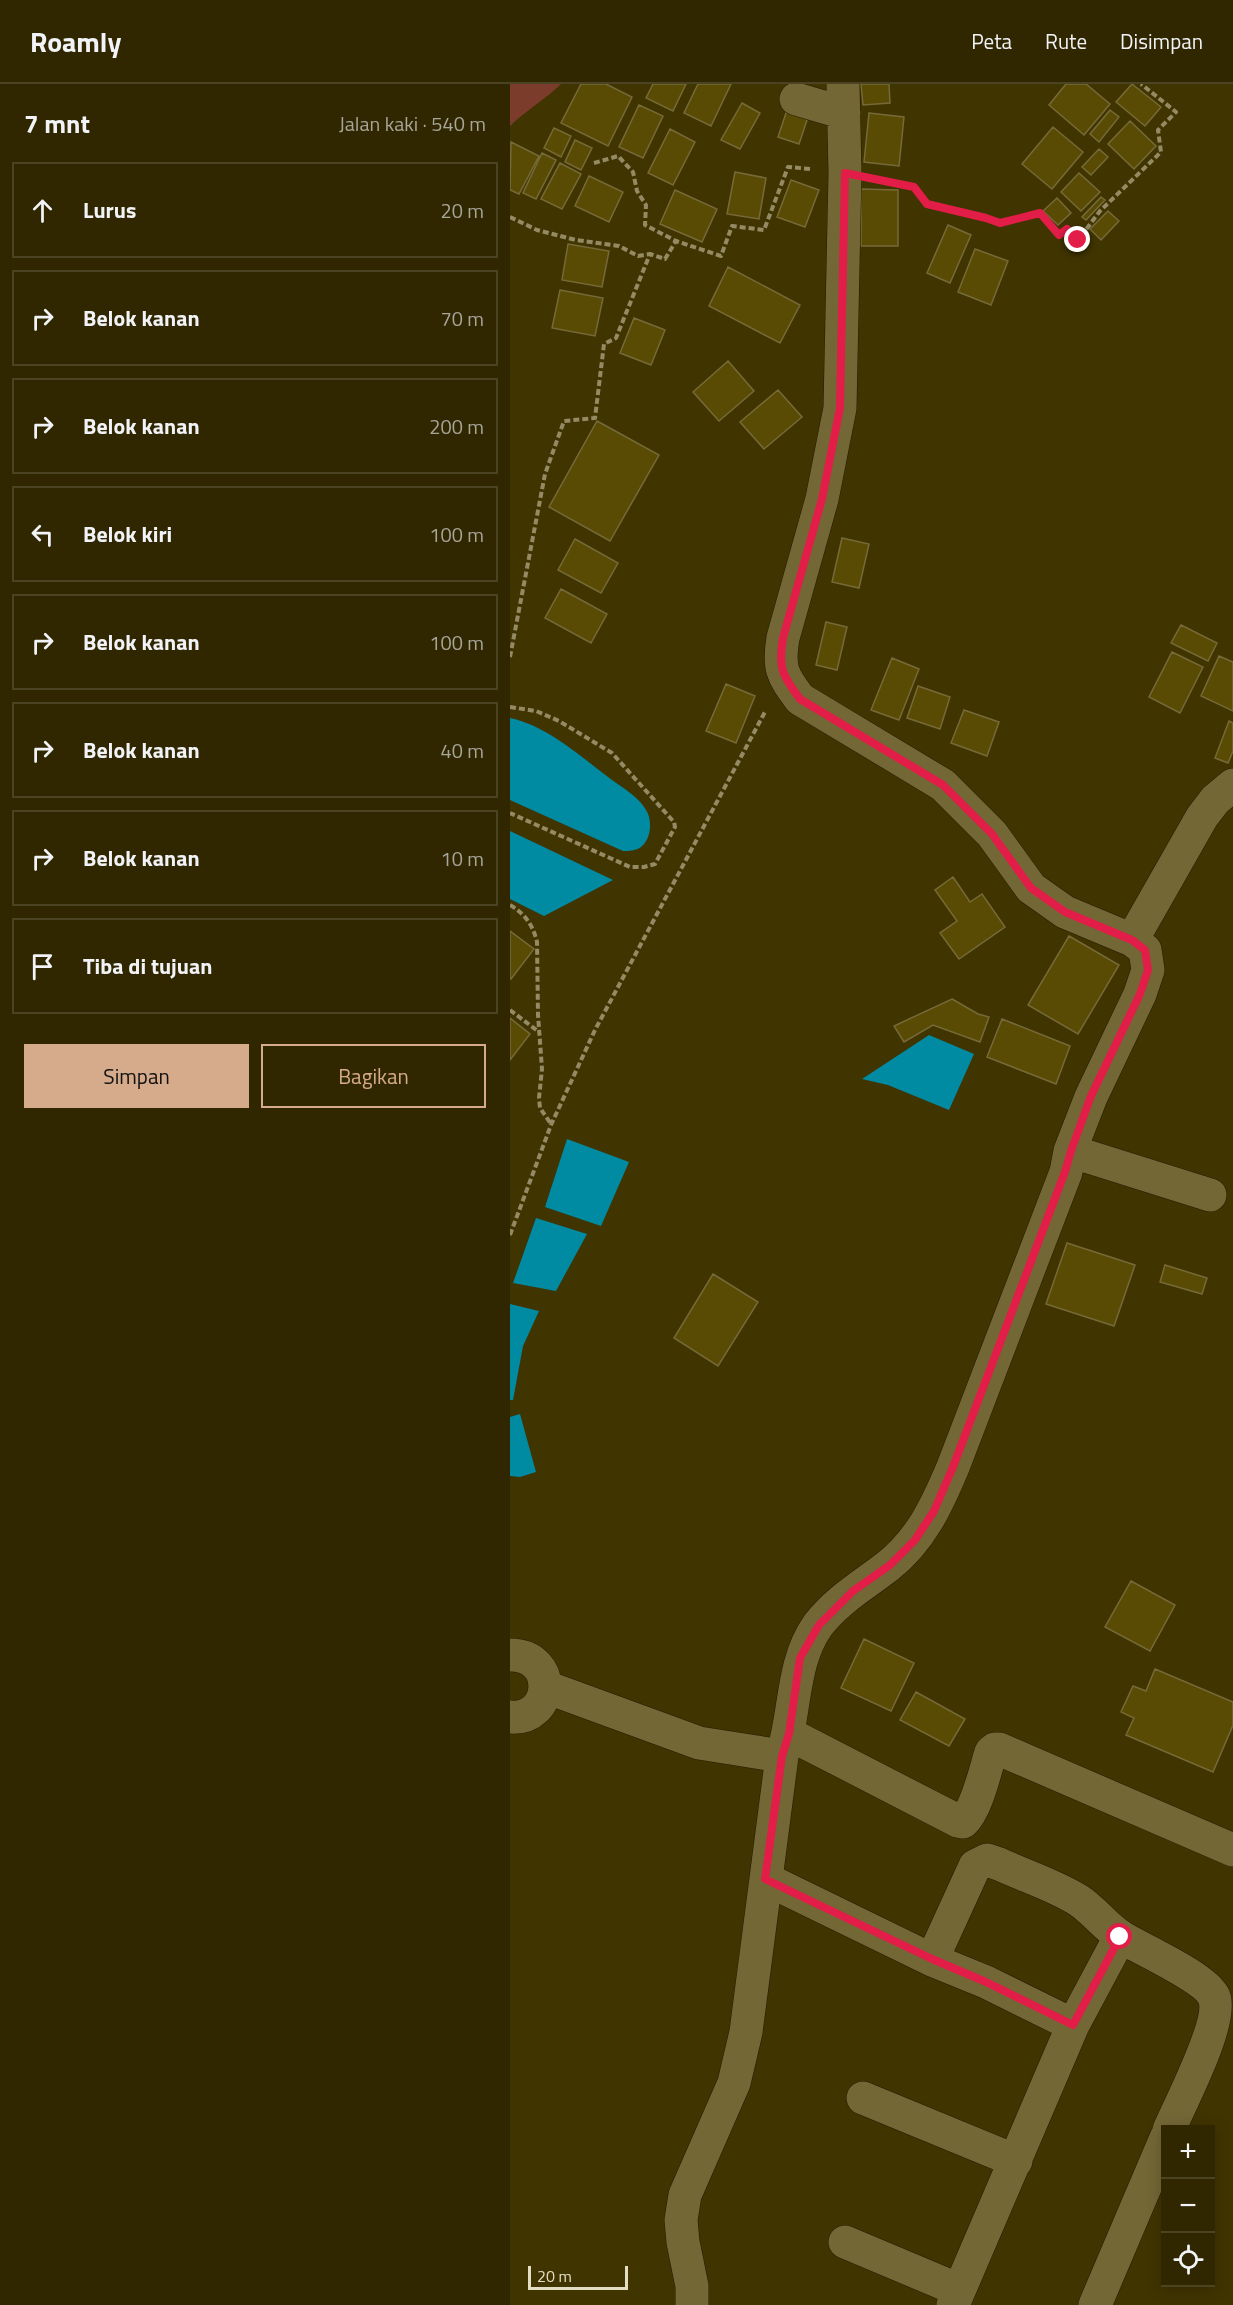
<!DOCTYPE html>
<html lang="id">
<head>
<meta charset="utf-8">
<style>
	body { margin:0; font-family:"Titillium Web",sans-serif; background:#3c330f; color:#f1f3f6 }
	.controls { position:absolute; right:18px; bottom:18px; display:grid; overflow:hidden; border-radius:0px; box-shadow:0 3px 15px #0003 }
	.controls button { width:54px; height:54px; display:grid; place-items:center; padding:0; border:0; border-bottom:2px solid #4b4422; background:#302700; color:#f1f3f6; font:30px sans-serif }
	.scale { position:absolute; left:18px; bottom:15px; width:100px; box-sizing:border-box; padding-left:6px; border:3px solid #e3ddc3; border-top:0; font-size:16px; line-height:21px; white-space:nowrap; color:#e3ddc3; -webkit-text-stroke:4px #403400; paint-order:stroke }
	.stop { position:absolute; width:18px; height:18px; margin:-14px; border:4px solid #e11d48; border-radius:50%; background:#fff }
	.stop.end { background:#e11d48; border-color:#fff; box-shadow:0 2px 6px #0008 }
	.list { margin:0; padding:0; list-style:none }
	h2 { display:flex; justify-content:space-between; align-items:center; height:78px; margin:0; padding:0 24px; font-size:26px }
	h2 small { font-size:20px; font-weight:400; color:#a8a599 }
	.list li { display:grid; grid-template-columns:39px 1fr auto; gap:18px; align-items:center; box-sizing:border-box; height:96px; margin:0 12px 12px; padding:0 12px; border:2px solid #4b4422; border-radius:0px }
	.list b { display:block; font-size:22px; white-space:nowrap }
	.list em { font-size:20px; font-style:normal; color:#a8a599 }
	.actions { display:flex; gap:12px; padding:18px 24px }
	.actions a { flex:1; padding:14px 0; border:2px solid #d6ab8b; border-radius:0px; text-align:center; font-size:21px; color:#d6ab8b }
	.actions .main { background:#d6ab8b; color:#111 }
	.icon { flex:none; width:33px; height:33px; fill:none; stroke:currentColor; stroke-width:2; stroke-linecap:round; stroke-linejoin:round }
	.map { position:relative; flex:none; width:723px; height:2221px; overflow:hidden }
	header { display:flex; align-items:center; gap:36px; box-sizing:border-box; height:84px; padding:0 30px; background:#302700; border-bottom:2px solid #4b4422 }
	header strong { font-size:28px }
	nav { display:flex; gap:33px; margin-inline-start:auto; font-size:21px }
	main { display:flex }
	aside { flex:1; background:#302700 }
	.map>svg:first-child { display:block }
	.green { fill:#7c3c2c }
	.water { fill:#008ba3 }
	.building { fill:#594b04; stroke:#766a39; stroke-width:1.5 }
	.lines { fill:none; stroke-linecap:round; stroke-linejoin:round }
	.minor-casing { stroke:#221c03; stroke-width:34 }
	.path { stroke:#948b65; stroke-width:4; stroke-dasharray:6 3; stroke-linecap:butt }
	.minor { stroke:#746736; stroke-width:33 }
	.route { stroke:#e11d48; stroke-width:8 }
</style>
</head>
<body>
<header>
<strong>Roamly</strong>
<nav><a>Peta</a><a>Rute</a><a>Disimpan</a></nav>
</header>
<main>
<aside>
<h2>7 mnt<small>Jalan kaki · 540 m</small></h2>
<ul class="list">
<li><svg class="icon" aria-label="ahead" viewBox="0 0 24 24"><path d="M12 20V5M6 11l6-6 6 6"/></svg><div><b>Lurus</b></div><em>20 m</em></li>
<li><svg class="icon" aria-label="right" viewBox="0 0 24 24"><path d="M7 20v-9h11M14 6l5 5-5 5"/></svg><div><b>Belok kanan</b></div><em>70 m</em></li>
<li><svg class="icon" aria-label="right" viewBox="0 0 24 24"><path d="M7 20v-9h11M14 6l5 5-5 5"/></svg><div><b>Belok kanan</b></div><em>200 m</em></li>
<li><svg class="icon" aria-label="left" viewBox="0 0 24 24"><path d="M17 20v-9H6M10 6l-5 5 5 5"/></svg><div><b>Belok kiri</b></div><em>100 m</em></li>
<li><svg class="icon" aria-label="right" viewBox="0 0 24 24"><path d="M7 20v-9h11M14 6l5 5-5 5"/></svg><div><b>Belok kanan</b></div><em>100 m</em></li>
<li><svg class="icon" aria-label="right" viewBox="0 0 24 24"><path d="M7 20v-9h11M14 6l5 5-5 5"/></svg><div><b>Belok kanan</b></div><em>40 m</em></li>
<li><svg class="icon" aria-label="right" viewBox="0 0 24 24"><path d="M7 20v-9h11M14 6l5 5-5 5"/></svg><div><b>Belok kanan</b></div><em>10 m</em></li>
<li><svg class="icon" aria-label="arrive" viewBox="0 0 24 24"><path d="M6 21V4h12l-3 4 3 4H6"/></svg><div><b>Tiba di tujuan</b></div></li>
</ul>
<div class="actions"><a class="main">Simpan</a><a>Bagikan</a></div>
</aside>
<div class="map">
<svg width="723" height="2221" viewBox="0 0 723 2221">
	<rect width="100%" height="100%" fill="#403400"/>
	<path class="green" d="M 0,0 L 51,0 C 35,16 16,26 0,42 Z"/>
	<path class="water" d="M 0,634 C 38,642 71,673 102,696 C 113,704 129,713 136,726 C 141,733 141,746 138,753 C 133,765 126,767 113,767 L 0,716 Z
		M 0,747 L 103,796 L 34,832 L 0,815 Z
		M 419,951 L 464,970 L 439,1026 L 378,1001 L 352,995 Z
		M 57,1055 L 119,1078 L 91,1142 L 35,1123 Z
		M 26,1134 L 77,1150 L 46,1207 L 3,1199 Z
		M 0,1220 L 29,1227 L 13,1262 L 3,1316 L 0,1316 Z
		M 10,1330 L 26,1388 L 10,1393 L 0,1392 L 0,1333 Z"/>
	<path class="building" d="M 71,0 L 96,0 L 122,13 L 98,62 L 51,39 Z
		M 143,0 L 176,0 L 163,27 L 136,14 Z
		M 188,0 L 221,0 L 201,42 L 174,29 Z
		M 351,0 L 379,0 L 380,19 L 353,21 Z
		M 556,0 L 576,0 L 600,20 L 574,51 L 539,21 Z
		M 622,0 L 651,23 L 635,42 L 606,18 Z
		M 232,19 L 250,29 L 230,65 L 211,56 Z
		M 279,20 L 300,27 L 289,60 L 268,53 Z
		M 129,21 L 153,32 L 133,74 L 109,63 Z
		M 600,26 L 609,33 L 589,58 L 580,50 Z
		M 359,29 L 394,33 L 389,82 L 354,78 Z
		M 620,37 L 646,62 L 624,85 L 598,60 Z
		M 543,43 L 573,68 L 542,105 L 512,80 Z
		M 44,44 L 61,52 L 51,73 L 34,64 Z
		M 160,45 L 185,58 L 163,101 L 138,89 Z
		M 65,56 L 82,64 L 71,86 L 55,78 Z
		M 1,58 L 29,72 L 9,110 L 0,106 Z
		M 589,65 L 598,73 L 581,91 L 572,83 Z
		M 32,69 L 46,76 L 26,115 L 13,109 Z
		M 50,79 L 71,90 L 52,125 L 31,115 Z
		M 225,88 L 256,94 L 249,135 L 217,130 Z
		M 569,89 L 590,108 L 571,127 L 551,108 Z
		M 79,92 L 113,108 L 99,138 L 65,122 Z
		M 281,96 L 309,106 L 295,143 L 267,133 Z
		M 351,105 L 388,106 L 388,162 L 351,162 Z
		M 165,106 L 207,125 L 192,158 L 150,140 Z
		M 591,113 L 595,116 L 576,136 L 572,133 Z
		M 547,114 L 561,129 L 548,141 L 533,127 Z
		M 598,127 L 609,137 L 591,156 L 580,145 Z
		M 438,141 L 461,151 L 440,199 L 417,189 Z
		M 58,160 L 99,167 L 92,203 L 52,196 Z
		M 465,165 L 498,177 L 481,221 L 448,208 Z
		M 218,183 L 290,221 L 270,259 L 199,222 Z
		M 50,206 L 93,214 L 85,252 L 42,244 Z
		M 124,234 L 155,246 L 141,281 L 110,269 Z
		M 218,277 L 244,307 L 209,337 L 183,308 Z
		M 268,306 L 292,333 L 254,365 L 230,338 Z
		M 87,337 L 149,371 L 100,457 L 39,423 Z
		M 332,454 L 359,460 L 349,504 L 322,498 Z
		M 65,455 L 108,479 L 91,509 L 48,486 Z
		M 51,505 L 97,530 L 81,559 L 35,534 Z
		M 316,538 L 337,543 L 327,586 L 306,581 Z
		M 671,541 L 707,559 L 698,577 L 661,559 Z
		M 662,568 L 693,583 L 670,629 L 639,613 Z
		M 709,572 L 723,578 L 723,627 L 691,612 Z
		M 382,574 L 409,585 L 389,636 L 361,626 Z
		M 216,600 L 245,612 L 226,659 L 196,647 Z
		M 408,602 L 440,613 L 430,645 L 397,634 Z
		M 454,626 L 489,638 L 477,672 L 441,659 Z
		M 719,637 L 723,639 L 723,667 L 718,679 L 705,674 Z
		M 443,793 L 460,818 L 472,810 L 495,843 L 449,875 L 430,849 L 447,837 L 425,806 Z
		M 0,847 L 24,865 L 1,895 L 0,895 Z
		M 559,852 L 609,881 L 568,950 L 518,921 Z
		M 442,915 L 468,930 L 479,933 L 470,958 L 423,941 L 394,958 L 384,942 Z
		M 0,934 L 20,950 L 0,976 Z
		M 492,935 L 560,962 L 546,1000 L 477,973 Z
		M 557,1159 L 625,1181 L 604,1242 L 536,1220 Z
		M 655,1181 L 697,1194 L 692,1210 L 650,1198 Z
		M 203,1190 L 248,1218 L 208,1282 L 164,1254 Z
		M 621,1497 L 665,1521 L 640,1567 L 595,1543 Z
		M 354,1555 L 404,1579 L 381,1627 L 331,1604 Z
		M 645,1585 L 723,1618 L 723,1641 L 703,1688 L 616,1651 L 624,1634 L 611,1628 L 623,1602 L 636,1607 Z
		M 406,1608 L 455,1635 L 439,1662 L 390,1636 Z"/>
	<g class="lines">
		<defs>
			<path id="minor" d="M 286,15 L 334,29
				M 622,856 L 692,733 L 705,716 L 723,701
				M 560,1067 L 700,1111
				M 0,1571 C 49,1571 44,1637 0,1633
				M 36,1603 L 189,1659 L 272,1672
				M 279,1650 L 448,1737 L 453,1738 C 467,1725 475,1687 481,1668 L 485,1665 L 489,1665 L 723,1766
				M 256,1795 L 422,1876 L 476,1898 L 563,1941 L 443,2221
				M 422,1876 L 465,1782 L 477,1776 L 489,1780 C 515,1792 544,1801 568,1816 C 585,1827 596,1844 613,1854 C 633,1866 696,1894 704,1913 C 714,1937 670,2020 659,2046
				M 563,1941 L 610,1853
				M 353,2014 L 506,2077
				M 335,2158 L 449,2206
				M 182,2221 L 182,2202 L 173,2158 L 171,2136 L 175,2111 L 224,1999 L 236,1948 L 272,1672 C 286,1629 281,1579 308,1541 C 327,1516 355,1500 378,1482 C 411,1456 427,1421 443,1383 L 556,1088 L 560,1067 L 581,1013 L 630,910 L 638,886 L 635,866 L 622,856 L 555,828 L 521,804 L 482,750 L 433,701 L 290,615 C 272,591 268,584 273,554 L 312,415 L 330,324 L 335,89 L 333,0
				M 585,2221 L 656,2054"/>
		</defs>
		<use href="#minor" class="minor-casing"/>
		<path class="path" d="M 84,79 L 108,72 L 123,88 L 127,107 L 136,121 L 135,141 L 166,157 L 211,172 L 222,142 L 254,146 L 278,83 L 301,85
			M 368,96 L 404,103 L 417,120 L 476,134 L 490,139 L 529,129 L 549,151 L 557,145 L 568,156 L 590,127 L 651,68 L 648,46 L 666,28 L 631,0
			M 0,133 L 27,146 L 66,156 L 109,162 L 128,172 L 140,170
			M 0,573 L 35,390 L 54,337 L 85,334 L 94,260 L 106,254 L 140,170 L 155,175 L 166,157
			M 0,623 L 26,627 L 49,637 L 102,669 L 164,738 L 165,743 L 145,780 L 134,783 L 120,783 L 0,729
			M 0,821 C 15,830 23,841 27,858 L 28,931 L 32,985 L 29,1014 L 30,1024 L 41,1040
			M 0,926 L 29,948
			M 0,1151 L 41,1041 L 85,946 L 256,626"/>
		<use href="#minor" class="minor"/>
	</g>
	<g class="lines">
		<path class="route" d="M 568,156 L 557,145 L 549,151 L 530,129 L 490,139 L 476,134 L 417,120 L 404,103 L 335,89 L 330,324 L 312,415 L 273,554 C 268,584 272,591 290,615 L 433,701 L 482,750 L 521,804 L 555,828 L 622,856 L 635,866 L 638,886 L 630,910 L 581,1012 L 561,1067 L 555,1088 L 443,1383 L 424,1427 L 405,1456 L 380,1481 L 343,1507 L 309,1541 L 290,1574 L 279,1650 L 272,1672 L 255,1795 L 422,1875 L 476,1898 L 563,1941 L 610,1853"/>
	</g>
</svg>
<div class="controls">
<button>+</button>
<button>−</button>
<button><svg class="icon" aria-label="locate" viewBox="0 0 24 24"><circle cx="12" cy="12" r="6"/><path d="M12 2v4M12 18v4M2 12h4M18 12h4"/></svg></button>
</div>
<div class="scale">20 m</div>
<div class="stop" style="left:610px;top:1853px"></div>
<div class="stop end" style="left:568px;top:156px"></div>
</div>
</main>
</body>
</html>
